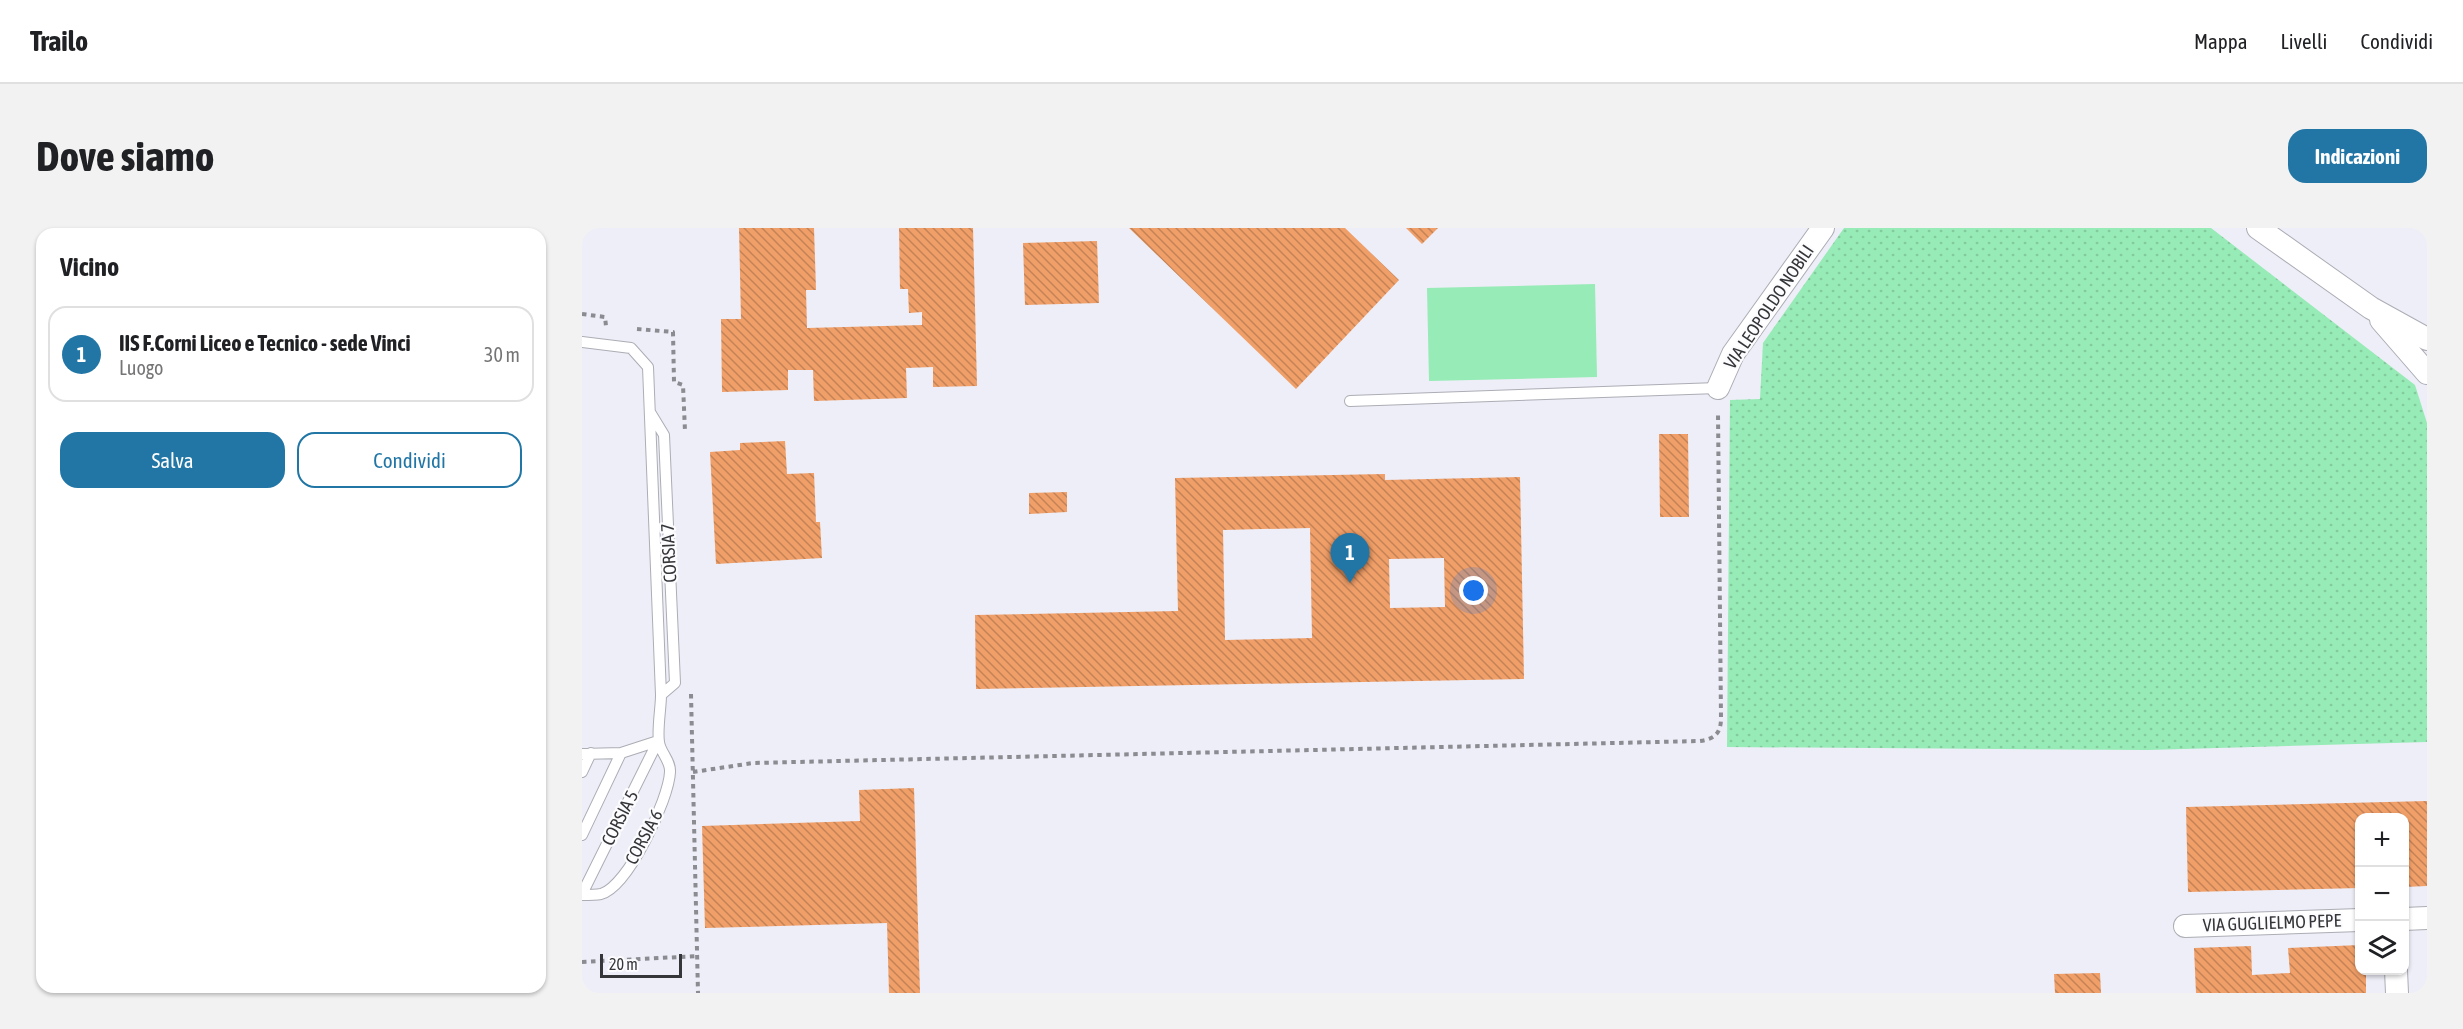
<!DOCTYPE html>
<html lang="it">
<head>
<meta charset="utf-8">
<style>
	body { margin:0; font-family:"Asap Condensed",sans-serif; background:#f2f2f2; color:#202124 }
	.controls { position:absolute; right:18px; bottom:18px; display:grid; overflow:hidden; border-radius:12px; box-shadow:0 2px 4px #0004 }
	.controls button { width:54px; height:54px; display:grid; place-items:center; padding:0; border:0; border-bottom:2px solid #e0e0e0; background:#fff; color:#202124; font:30px sans-serif }
	.scale { position:absolute; left:18px; bottom:15px; width:82px; box-sizing:border-box; padding-left:6px; border:3px solid #353639; border-top:0; font-size:16px; line-height:21px; white-space:nowrap; color:#353639; -webkit-text-stroke:4px #fcfcfe; paint-order:stroke }
	.you { position:absolute; left:892px; top:363px; width:21px; height:21px; margin:-15px; border:4px solid #fff; border-radius:50%; background:#1a73e8; box-shadow:0 0 0 9px #1a73e833 }
	.badge { display:grid; place-items:center; width:39px; height:39px; border-radius:50%; background:#2176a6; color:#fff; font-size:20px; font-weight:700 }
	.pin { position:absolute; translate:-50% -50px; filter:drop-shadow(0 2px 3px #0008) }
	.pin::after { content:''; position:absolute; top:32px; width:21px; height:18px; background:inherit; clip-path:polygon(0 0,100% 0,50% 100%) }
	.list { margin:0; padding:0; list-style:none }
	h2 { display:flex; justify-content:space-between; align-items:center; height:78px; margin:0; padding:0 24px; font-size:26px }
	h2 small { font-size:20px; font-weight:400; color:#757577 }
	.list li { display:grid; grid-template-columns:39px 1fr auto; gap:18px; align-items:center; box-sizing:border-box; height:96px; margin:0 12px 12px; padding:0 12px; border:2px solid #e0e0e0; border-radius:18px }
	.list b { display:block; font-size:22px; white-space:nowrap }
	.list p { margin:0; font-size:20px; white-space:nowrap; color:#757577 }
	.list em { font-size:20px; font-style:normal; color:#757577 }
	.actions { display:flex; gap:12px; padding:18px 24px }
	.actions a { flex:1; padding:14px 0; border:2px solid #2176a6; border-radius:18px; text-align:center; font-size:21px; color:#2176a6 }
	.actions .main { background:#2176a6; color:#fff }
	.icon { flex:none; width:33px; height:33px; fill:none; stroke:currentColor; stroke-width:2; stroke-linecap:round; stroke-linejoin:round }
	.map { position:relative; flex:none; width:1845px; height:765px; overflow:hidden; border-radius:18px }
	header { display:flex; align-items:center; gap:36px; box-sizing:border-box; height:84px; padding:0 30px; background:#fff; border-bottom:2px solid #e0e0e0 }
	header strong { font-size:28px }
	nav { display:flex; gap:33px; margin-inline-start:auto; font-size:21px }
	.intro { display:flex; align-items:center; justify-content:space-between; box-sizing:border-box; height:144px; padding:0 36px }
	h1 { margin:0; font-size:42px }
	.button { padding:15px 27px; border-radius:18px; background:#2176a6; color:#fff; font-size:21px; font-weight:700 }
	main { display:flex; gap:36px; padding:0 36px }
	aside { flex:1; background:#fff; border-radius:18px; box-shadow:0 2px 4px #0004 }
	.map>svg:first-child { display:block }
	.green { fill:url(#green-dots) }
	.pitch { fill:#97ebb6 }
	.building { fill:url(#building-back-hatch); fill-rule:evenodd }
	.lines { fill:none; stroke-linecap:round; stroke-linejoin:round }
	.service-casing { stroke:#acadb5; stroke-width:12 }
	.minor-casing { stroke:#acadb5; stroke-width:24 }
	.path { stroke:#8b8c91; stroke-width:4; stroke-dasharray:4.5 4.5; stroke-linecap:butt }
	.service { stroke:#fff; stroke-width:10 }
	.minor { stroke:#fff; stroke-width:22 }
	.labels { text-anchor:middle; stroke-width:4.5; stroke-linejoin:round; paint-order:stroke }
	.street-label { font-size:18px; fill:#353639; stroke:#fcfcfe }
</style>
</head>
<body>
<header>
<strong>Trailo</strong>
<nav><a>Mappa</a><a>Livelli</a><a>Condividi</a></nav>
</header>
<div class="intro"><h1>Dove siamo</h1><a class="button">Indicazioni</a></div>
<main>
<aside>
<h2>Vicino<small></small></h2>
<ul class="list">
<li><span class="badge">1</span><div><b>IIS F.Corni Liceo e Tecnico - sede Vinci</b><p>Luogo</p></div><em>30 m</em></li>
</ul>
<div class="actions"><a class="main">Salva</a><a>Condividi</a></div>
</aside>
<div class="map">
<svg width="1845" height="765" viewBox="0 0 1845 765">
	<defs>
		<pattern id="green-dots" width="8" height="8" patternUnits="userSpaceOnUse" patternTransform="scale(1.5)"><rect width="8" height="8" fill="#97ebb6"/><path d="M2 2h.1M6 6h.1" fill="none" stroke="#83ca9d" stroke-width="1.8" stroke-linecap="round"/></pattern>
		<pattern id="building-back-hatch" width="6" height="6" patternUnits="userSpaceOnUse" patternTransform="scale(1.5)"><rect width="6" height="6" fill="#f19f68"/><path d="M-1 5l2 2M0 0l6 6M5-1l2 2" fill="none" stroke="#c48257"/></pattern>
	</defs>
	<rect width="100%" height="100%" fill="#edeef7"/>
	<path class="green" d="M 1262,0 L 1629,0 L 1833,157 L 1845,195 L 1845,514 L 1566,522 L 1145,519 L 1148,172 L 1178,171 L 1181,115 Z"/>
	<path class="pitch" d="M 1013,56 L 1015,149 L 847,153 L 845,60 Z"/>
	<path class="building" d="M 157,0 L 232,0 L 234,62 L 224,62 L 225,100 L 340,97 L 340,84 L 327,85 L 326,61 L 318,61 L 317,0 L 391,0 L 395,158 L 351,159 L 351,139 L 324,140 L 325,170 L 232,173 L 231,142 L 206,142 L 206,162 L 140,164 L 139,91 L 159,91 Z
		M 547,0 L 763,0 L 817,52 L 714,161 Z
		M 824,0 L 856,0 L 840,16 Z
		M 515,13 L 517,75 L 443,77 L 441,15 Z
		M 1077,206 L 1106,206 L 1107,289 L 1078,289 Z
		M 203,213 L 205,246 L 232,245 L 234,294 L 238,294 L 240,330 L 134,336 L 128,224 L 158,222 L 158,215 Z
		M 803,246 L 803,252 L 938,249 L 942,451 L 394,461 L 393,387 L 596,383 L 593,250 ZM 728,300 L 730,410 L 643,412 L 641,302 ZM 862,330 L 863,379 L 808,380 L 807,331 Z
		M 485,264 L 485,284 L 447,286 L 447,265 Z
		M 332,560 L 338,765 L 307,765 L 305,695 L 123,700 L 120,598 L 278,593 L 277,562 Z
		M 1845,573 L 1845,658 L 1822,659 L 1822,590 L 1778,590 L 1778,660 L 1606,664 L 1604,579 Z
		M 1778,717 L 1778,742 L 1784,742 L 1784,765 L 1614,765 L 1612,720 L 1669,718 L 1670,747 L 1708,745 L 1706,720 Z
		M 1518,745 L 1519,765 L 1473,765 L 1472,746 Z"/>
	<g class="lines">
		<defs>
			<path id="service" d="M 0,114 L 49,120 L 66,139 L 79,467 C 79,480 75,501 77,514 C 78,524 89,533 88,544 C 87,571 46,659 19,666 C 13,667 6,667 0,667
				M 768,173 L 1136,160
				M 68,184 L 82,207 L 93,455 L 79,467
				M 0,526 L 39,525 L 76,513
				M 0,544 L 9,525
				M 0,607 L 39,525
				M 0,666 L 76,513"/>
			<path id="minor" d="M 1676,0 L 1789,80 L 1845,111
				M 1799,92 L 1845,145
				M 1136,160 L 1151,126 L 1241,0
				M 1822,691 L 1845,690
				M 1603,698 L 1778,692
				M 1814,742 L 1815,765"/>
		</defs>
		<use href="#service" class="service-casing"/>
		<use href="#minor" class="minor-casing"/>
		<path class="path" d="M 0,86 L 23,89 L 24,98
			M 55,101 L 91,104 L 92,154 L 101,157 L 103,203
			M 109,466 L 116,765
			M 111,544 L 171,535 L 1118,513 C 1133,511 1139,505 1139,490 L 1136,185
			M 0,734 L 117,728"/>
		<use href="#service" class="service"/>
		<use href="#minor" class="minor"/>
	</g>
	<g class="labels">
		<g class="street-label">
			<text transform="translate(1187 79) rotate(-56)" y="6">VIA LEOPOLDO NOBILI</text>
			<text transform="translate(87 325) rotate(-93)" y="6">CORSIA 7</text>
			<text transform="translate(38 590) rotate(-63)" y="6">CORSIA 5</text>
			<text transform="translate(62 609) rotate(-62)" y="6">CORSIA 6</text>
			<text transform="translate(1690 695) rotate(-2)" y="6">VIA GUGLIELMO PEPE</text>
		</g>
	</g>
</svg>
<div class="controls">
<button>+</button>
<button>−</button>
<button><svg class="icon" aria-label="layers" viewBox="0 0 24 24"><path d="M12 4l9 5-9 5-9-5zM3 14l9 5 9-5"/></svg></button>
</div>
<div class="scale">20 m</div>
<div class="you"></div>
<div class="pin badge" style="left:768px;top:355px">1</div>
</div>
</main>
</body>
</html>
